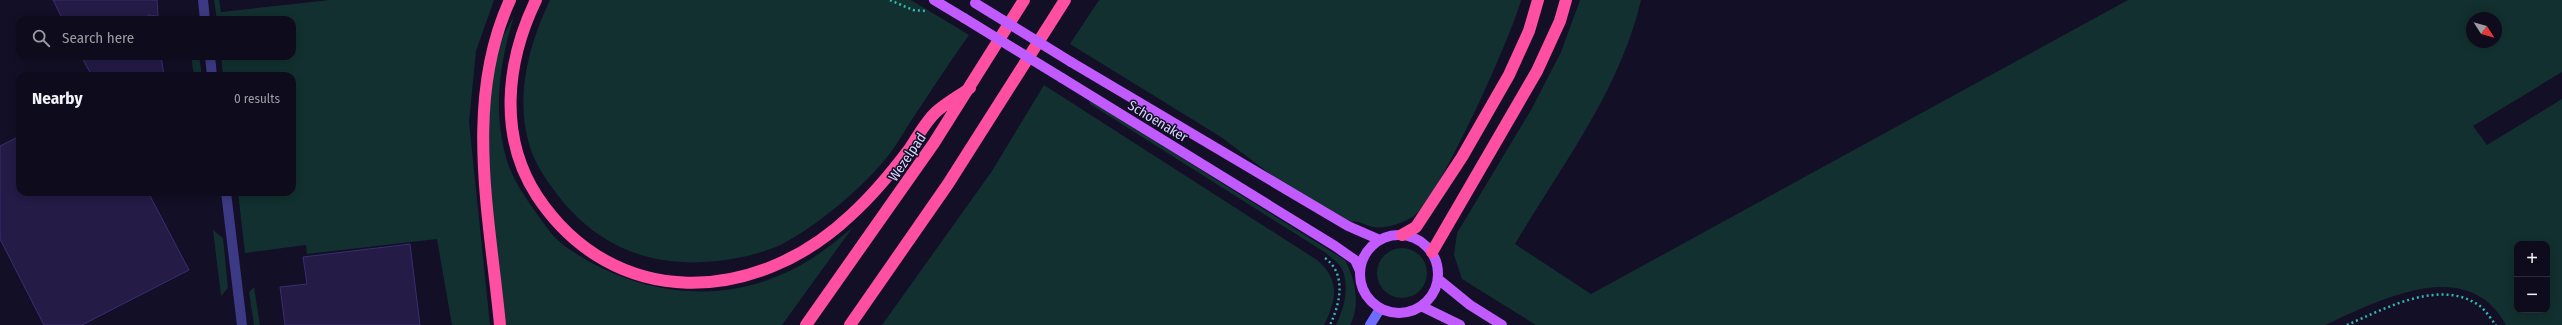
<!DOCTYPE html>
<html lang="en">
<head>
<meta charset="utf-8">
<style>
	body { margin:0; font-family:"Fira Sans Condensed",sans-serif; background:#1c1929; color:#f1f3f6 }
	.controls { position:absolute; right:12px; bottom:12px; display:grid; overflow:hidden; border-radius:8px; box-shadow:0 2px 10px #0003 }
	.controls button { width:36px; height:36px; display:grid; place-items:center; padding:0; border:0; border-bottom:1px solid #2e2b3b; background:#0e0b1c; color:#f1f3f6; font:20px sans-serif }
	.compass { position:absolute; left:2466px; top:12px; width:36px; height:36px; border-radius:50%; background:#0e0b1c; box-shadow:0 2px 10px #0003; rotate:126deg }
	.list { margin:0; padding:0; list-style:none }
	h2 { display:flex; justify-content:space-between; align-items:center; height:52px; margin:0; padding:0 16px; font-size:17px }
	h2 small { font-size:13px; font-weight:400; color:#9b9ba3 }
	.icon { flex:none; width:22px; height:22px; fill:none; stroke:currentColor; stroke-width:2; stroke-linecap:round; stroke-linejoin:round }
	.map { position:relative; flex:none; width:2562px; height:325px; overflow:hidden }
	.search { position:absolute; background:#0e0b1c; box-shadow:0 2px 10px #0003; left:16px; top:16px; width:280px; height:44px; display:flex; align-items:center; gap:10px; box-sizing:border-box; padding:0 14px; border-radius:12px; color:#9b9ba3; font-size:15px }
	.panel { position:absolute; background:#0e0b1c; box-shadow:0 2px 10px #0003; left:16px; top:72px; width:280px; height:124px; border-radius:12px }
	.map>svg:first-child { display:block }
	.green { fill:#12302f; fill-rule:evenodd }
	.building { fill:#241b47; stroke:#3b2d73 }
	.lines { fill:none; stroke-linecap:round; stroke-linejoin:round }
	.path { stroke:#2fb8b0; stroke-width:2.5; stroke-dasharray:2 3; stroke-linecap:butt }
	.street { stroke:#3d3a85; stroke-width:10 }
	.secondary { stroke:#6f6bff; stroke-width:10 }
	.primary { stroke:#c25bff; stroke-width:10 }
	.highway { stroke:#ff4fa3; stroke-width:12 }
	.primary-bridge { stroke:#c25bff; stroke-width:10 }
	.labels { text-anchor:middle; stroke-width:3; stroke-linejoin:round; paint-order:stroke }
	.street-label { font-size:14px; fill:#d9d4ff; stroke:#130f26 }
</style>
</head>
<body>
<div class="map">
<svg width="2562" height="325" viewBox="0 0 2562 325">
	<rect width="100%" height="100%" fill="#130f26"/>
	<path class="green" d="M 214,0 L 219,0 L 221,12 L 330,0 L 494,0 L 476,51 L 469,122 L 490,325 L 452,325 L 437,239 L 307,254 L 306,245 L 245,253 L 238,192 L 292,192 L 292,76 L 223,76 L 221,56 L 292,56 L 292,20 L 217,20 Z
		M 550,0 L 911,0 L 969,35 C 951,60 934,86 917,112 C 907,126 899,142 888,156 C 864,186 821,223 786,242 C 772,250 753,255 737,258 C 664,272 601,253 556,193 C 545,178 534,162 529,144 C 515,96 529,44 550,0 Z
		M 1099,0 L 1521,0 C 1513,33 1438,200 1414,216 C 1404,223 1385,229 1373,227 C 1364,225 1359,220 1350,222 L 1281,182 L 1221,137 L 1070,44 Z
		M 1580,0 L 1641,0 C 1620,90 1562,165 1515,244 L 1591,294 L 2128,0 L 2562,0 L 2562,72 L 2473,126 L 2487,145 L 2562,99 L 2562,325 L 2506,325 C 2467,253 2378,301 2325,325 L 1536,325 L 1462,279 L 1454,255 L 1457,233 L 1531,110 L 1561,52 ZM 2472,18 L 2496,18 L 2496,42 L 2472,42 ZM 2517,244 L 2547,244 L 2547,310 L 2517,310 Z
		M 514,16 C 499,65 492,113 508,164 C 514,181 525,197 535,211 C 540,218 545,226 551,233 C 562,246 578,255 592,263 C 649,294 717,302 778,276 C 807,264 830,247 853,227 L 782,325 L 504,325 L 484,141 L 487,90 L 501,40 Z
		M 191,56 L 199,56 L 202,76 L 194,76 Z
		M 1044,85 L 1317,260 C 1340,279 1337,300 1324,325 L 882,325 L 992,171 Z
		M 1089,100 L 1345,260 C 1355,279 1361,305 1350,325 L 1336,325 C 1344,308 1350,287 1342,269 C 1339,263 1331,258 1326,253 L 1090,104 Z
		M 213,230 L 223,238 L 228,288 L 221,296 Z
		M1377 273a25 25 0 1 1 50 0a25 25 0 1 1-50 0Z
		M 254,287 L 260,325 L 254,325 L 249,292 Z"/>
	<path class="building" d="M 53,0 L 157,0 L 158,16 L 148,15 L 150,20 L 63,20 Z
		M 81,56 L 161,56 L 164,76 L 92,76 Z
		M 20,136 L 20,192 L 148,192 L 189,270 L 82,325 L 44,325 L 0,239 L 0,146 Z
		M 410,244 L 420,325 L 285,325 L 280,287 L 307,284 L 303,257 Z"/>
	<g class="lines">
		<path class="path" d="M 890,0 L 913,10 L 925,11
			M 1325,258 C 1347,274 1340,304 1330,325
			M 2347,325 C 2386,308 2441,278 2480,306 C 2486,311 2491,319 2496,325"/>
		<path class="street" d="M 203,0 L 205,20
			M 210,56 L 212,76
			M 226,192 L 242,325"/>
		<path class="secondary" d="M 1370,325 L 1380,309"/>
		<path class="primary" d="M 934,0 L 964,18
			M 1071,62 L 1348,226 L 1380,240
			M 1062,78 L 1335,246 L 1355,260 L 1360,271
			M1360 274a39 39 0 1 1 78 0a39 39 0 1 1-78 0Z
			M 1438,279 L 1470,305 L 1502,325
			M 1421,306 L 1460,325"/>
		<path class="highway" d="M 536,0 C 506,62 498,136 537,196 C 614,312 756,305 851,215 C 873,195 892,172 910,148 C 918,136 926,121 936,112 C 946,103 959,96 970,88
			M 1402,235 L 1416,227 L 1462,157 L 1509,75 L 1529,31 L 1538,0
			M 1432,252 L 1537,71 L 1560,21 L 1566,0
			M 500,325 C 490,218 463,102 510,0
			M 806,325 L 934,143 L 1024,0
			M 850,325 L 948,184 L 1065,0"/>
		<path class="primary-bridge" d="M 975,3 L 1071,62
			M 964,18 L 1062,78"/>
	</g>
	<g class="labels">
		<g class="street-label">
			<text transform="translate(1158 121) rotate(31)" y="5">Schoenaker</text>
			<text transform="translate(907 157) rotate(-56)" y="5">Wezelpad</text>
		</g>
	</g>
</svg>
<div class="controls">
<button>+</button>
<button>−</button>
</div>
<svg class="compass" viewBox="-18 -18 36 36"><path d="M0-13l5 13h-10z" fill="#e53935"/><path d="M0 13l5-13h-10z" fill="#9b9ba3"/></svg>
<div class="search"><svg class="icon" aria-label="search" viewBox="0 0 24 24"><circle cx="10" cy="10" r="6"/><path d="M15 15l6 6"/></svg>Search here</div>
<section class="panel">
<h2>Nearby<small>0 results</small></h2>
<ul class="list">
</ul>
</section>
</div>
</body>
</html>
